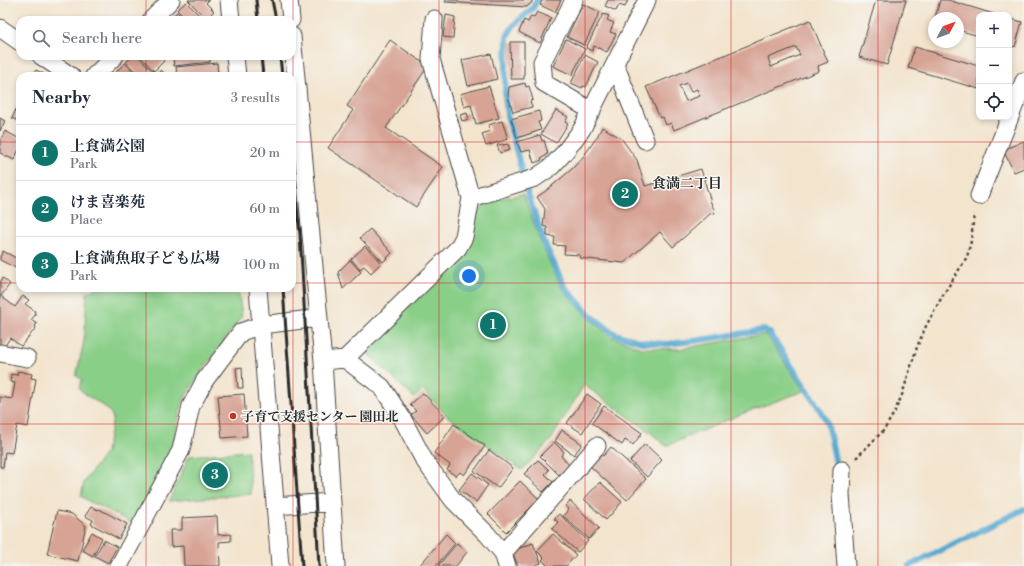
<!DOCTYPE html>
<html lang="en">
<head>
<meta charset="utf-8">
<style>
	body { margin:0; font-family:"Libre Bodoni","Noto Serif JP",serif; background:#f2f2f3; color:#1f2937 }
	.controls { position:absolute; right:12px; top:12px; display:grid; overflow:hidden; border-radius:8px; box-shadow:0 2px 6px #0003 }
	.controls button { width:36px; height:36px; display:grid; place-items:center; padding:0; border:0; border-bottom:1px solid #e0e1e3; background:#fff; color:#1f2937; font:20px sans-serif }
	.compass { position:absolute; left:928px; top:12px; width:36px; height:36px; border-radius:50%; background:#fff; box-shadow:0 2px 6px #0003; rotate:49deg }
	.you { position:absolute; left:469px; top:276px; width:14px; height:14px; margin:-10px; border:3px solid #fff; border-radius:50%; background:#1a73e8; box-shadow:0 0 0 6px #1a73e833 }
	.badge { display:grid; place-items:center; width:26px; height:26px; border-radius:50%; background:#0f766e; color:#fff; font-size:13px; font-weight:700 }
	.pin { position:absolute; translate:-50% -50%; border:2px solid #fff; box-shadow:0 1px 4px #0006 }
	.list { margin:0; padding:0; list-style:none }
	h2 { display:flex; justify-content:space-between; align-items:center; height:52px; margin:0; padding:0 16px; font-size:17px }
	h2 small { font-size:13px; font-weight:400; color:#747a83 }
	.list li { display:grid; grid-template-columns:26px 1fr auto; gap:12px; align-items:center; box-sizing:border-box; height:56px; padding:0 16px; border-top:1px solid #e0e1e3 }
	.list b { display:block; font-size:15px; white-space:nowrap }
	.list p { margin:0; font-size:13px; white-space:nowrap; color:#747a83 }
	.list em { font-size:13px; font-style:normal; color:#747a83 }
	.icon { flex:none; width:22px; height:22px; fill:none; stroke:currentColor; stroke-width:2; stroke-linecap:round; stroke-linejoin:round }
	.map { position:relative; flex:none; width:1024px; height:566px; overflow:hidden }
	.search { position:absolute; background:#fff; box-shadow:0 2px 6px #0003; left:16px; top:16px; width:280px; height:44px; display:flex; align-items:center; gap:10px; box-sizing:border-box; padding:0 14px; border-radius:12px; color:#747a83; font-size:15px }
	.panel { position:absolute; background:#fff; box-shadow:0 2px 6px #0003; left:16px; top:72px; width:280px; height:220px; border-radius:12px }
	.map>svg:first-child { display:block }
	.green { fill:#8acf88; stroke:#5a7d5a }
	.lines { fill:none; stroke-linecap:round; stroke-linejoin:round }
	.stream { stroke:#56aad1; stroke-width:6 }
	.building { fill:#d7a394; fill-rule:evenodd }
	.street-casing { stroke:#494743; stroke-width:19 }
	.path { stroke:#494743; stroke-width:2.5; stroke-dasharray:3 3; stroke-linecap:butt }
	.street { stroke:#fff; stroke-width:17 }
	.rail { stroke:#2b2b2b; stroke-width:3 }
	.grid { fill:none; stroke:#d62828; stroke-width:1; stroke-opacity:0.55 }
	.poi-dot { fill:#c8321e; stroke:#f6f6f2; stroke-width:1.5 }
	.labels { text-anchor:middle; stroke-width:3; stroke-linejoin:round; paint-order:stroke }
	.poi-label { font-size:13px; font-weight:bold; fill:#2b2b2b; stroke:#f6f6f2; text-anchor:start }
	.neighbourhood-label { font-size:14px; font-weight:bold; fill:#2b2b2b; stroke:#f6f6f2 }
</style>
</head>
<body>
<div class="map">
<svg width="1024" height="566" viewBox="0 0 1024 566">
	<rect width="100%" height="100%" fill="#f6f6f2"/>
	<filter id="ink" filterUnits="userSpaceOnUse"><feTurbulence type="fractalNoise" baseFrequency=".025" numOctaves="2"/><feDisplacementMap in="SourceGraphic" scale="8" xChannelSelector="R" yChannelSelector="G"/><feConvolveMatrix kernelMatrix="1 2 1 2 8 2 1 2 1" color-interpolation-filters="sRGB"/></filter>
	<filter id="wash" filterUnits="userSpaceOnUse"><feTurbulence type="fractalNoise" baseFrequency=".012" numOctaves="4" result="noise"/><feDisplacementMap in="SourceGraphic" scale="16" xChannelSelector="R" yChannelSelector="G"/><feGaussianBlur stdDeviation="0.9" result="paint"/><feColorMatrix in="noise" values="0 0 0 0 0 0 0 0 0 0 0 0 0 0 0 0 0 1.4 0 .05"/><feComposite in="paint" operator="in"/></filter>
	<g filter="url(#wash)">
		<rect width="100%" height="100%" fill="#f3e4ce"/>
		<path class="green" d="M 523,194 L 541,243 L 561,287 L 588,317 L 612,337 L 642,348 L 679,349 L 766,334 L 804,391 L 744,413 L 666,446 L 651,433 L 584,385 L 551,440 L 522,470 L 448,417 L 423,390 L 414,398 L 364,350 L 463,253 L 471,242 L 477,214 L 487,201 Z
			M 96,288 L 232,288 L 239,294 L 242,316 L 202,371 L 185,397 L 179,415 L 173,448 L 134,521 L 131,523 L 98,505 L 91,503 L 81,496 L 84,482 L 106,452 L 113,418 C 109,407 98,403 89,397 C 85,394 82,391 79,389 L 82,379 L 76,376 L 84,341 L 87,293 Z
			M 248,451 L 251,494 L 169,501 L 189,456 Z"/>
		<g class="lines">
			<path class="stream" d="M 537,0 L 533,8 L 514,25 L 507,36 L 505,96 L 507,115 L 527,192 L 544,242 L 564,286 L 590,315 L 615,334 L 642,342 L 667,344 L 693,341 L 764,330 L 769,332 L 817,405 L 826,420 L 830,435 L 836,464 L 837,471
				M 909,566 L 1024,509"/>
		</g>
		<g id="blocks">
			<path class="building" d="M 188,0 L 209,0 L 206,3 L 214,11 L 206,19 Z
				M 446,0 L 532,0 L 532,2 L 527,7 L 445,2 Z
				M 542,0 L 561,0 L 555,12 L 540,5 Z
				M 608,0 L 628,0 L 625,7 L 619,5 L 616,11 L 605,6 Z
				M 876,0 L 906,0 L 887,65 L 859,57 Z
				M 940,0 L 948,0 L 997,15 L 979,15 L 979,36 L 958,30 L 958,18 L 935,18 Z
				M 186,2 L 204,20 L 187,20 L 177,10 Z
				M 583,4 L 600,12 L 584,45 L 567,37 Z
				M 177,12 L 185,20 L 169,20 Z
				M 537,12 L 551,18 L 540,43 L 519,32 L 524,20 L 528,22 L 531,16 L 534,17 Z
				M 603,14 L 609,16 L 607,20 L 614,23 L 610,32 L 616,34 L 607,52 L 594,46 L 592,51 L 586,48 Z
				M 446,15 L 455,17 L 453,38 L 443,37 Z
				M 1009,18 L 1022,22 L 1015,47 L 1009,45 Z
				M 810,20 L 828,62 L 818,66 L 819,71 L 674,130 L 671,123 L 666,125 L 663,117 L 660,118 L 646,87 ZM 796,47 L 800,55 L 771,67 L 768,58 ZM 687,83 L 691,92 L 697,89 L 700,96 L 686,101 L 679,86 Z
				M 566,39 L 585,49 L 572,75 L 553,66 Z
				M 390,40 L 428,66 L 386,128 L 443,167 L 416,207 L 328,148 L 353,110 L 347,106 Z
				M 510,42 L 524,42 L 524,79 L 511,79 Z
				M 915,47 L 979,66 L 979,89 L 908,68 Z
				M 491,54 L 497,79 L 468,86 L 462,60 Z
				M 585,55 L 598,62 L 586,87 L 583,86 L 582,88 L 571,83 Z
				M 133,56 L 138,56 L 154,73 L 150,76 L 140,76 L 126,62 Z
				M 140,56 L 160,56 L 164,61 L 154,71 Z
				M 179,56 L 210,56 L 210,62 L 174,66 L 173,58 L 179,58 Z
				M 125,63 L 138,76 L 120,76 L 116,72 Z
				M 217,63 L 218,76 L 177,76 L 176,67 Z
				M 36,70 L 48,76 L 32,76 Z
				M 161,70 L 167,76 L 155,76 Z
				M 525,83 L 526,87 L 529,86 L 533,100 L 530,101 L 532,107 L 513,112 L 508,96 L 509,87 Z
				M 489,86 L 499,118 L 476,124 L 471,105 L 464,107 L 460,94 Z
				M 20,101 L 20,122 L 12,118 Z
				M 556,110 L 568,117 L 565,122 L 568,124 L 556,143 L 541,134 Z
				M 539,111 L 541,121 L 538,122 L 541,130 L 517,138 L 511,119 Z
				M 467,113 L 469,119 L 462,121 L 460,115 Z
				M 0,118 L 5,121 L 0,131 Z
				M 502,121 L 508,139 L 486,146 L 482,134 L 490,131 L 488,125 Z
				M 602,127 L 621,138 L 637,160 L 645,186 L 701,169 L 712,206 L 715,210 L 714,211 L 715,213 L 710,214 L 673,247 L 660,232 L 624,263 L 579,258 L 580,255 L 564,254 L 565,246 L 554,245 L 555,237 L 547,236 L 547,227 L 543,226 L 545,209 L 537,197 L 547,190 L 572,169 L 583,157 L 597,137 Z
				M 5,131 L 20,139 L 20,147 L 14,160 L 0,153 L 0,141 Z
				M 540,135 L 542,141 L 544,140 L 548,154 L 546,154 L 546,156 L 541,158 L 542,160 L 534,163 L 530,150 L 521,152 L 517,142 Z
				M 1024,141 L 1024,168 L 1014,172 L 1003,150 Z
				M 503,144 L 503,145 L 508,144 L 510,150 L 500,153 L 497,145 Z
				M 370,229 L 392,253 L 383,262 L 360,238 Z
				M 365,246 L 381,263 L 371,273 L 364,266 L 360,269 L 351,259 Z
				M 3,251 L 20,260 L 20,270 L 0,260 L 0,257 Z
				M 350,260 L 361,272 L 343,289 L 338,272 Z
				M 3,278 L 10,284 L 1,296 L 15,307 L 23,296 L 29,300 L 25,304 L 35,311 L 34,313 L 36,314 L 31,320 L 37,324 L 35,326 L 36,328 L 21,346 L 10,338 L 4,347 L 0,344 L 0,282 Z
				M 242,367 L 243,388 L 238,388 L 236,368 Z
				M 18,371 L 32,374 L 31,378 L 36,379 L 28,427 L 17,425 L 12,453 L 5,452 L 3,467 L 0,467 L 0,397 L 12,399 L 15,383 L 10,382 L 11,374 L 17,375 Z
				M 423,393 L 445,416 L 427,433 L 411,415 L 416,411 L 410,405 Z
				M 244,394 L 247,436 L 222,438 L 218,396 Z
				M 587,394 L 601,404 L 582,433 L 567,423 Z
				M 604,406 L 642,433 L 633,445 L 625,440 L 622,445 L 592,423 Z
				M 454,424 L 485,446 L 464,475 L 460,472 L 456,476 L 447,470 L 450,465 L 434,453 Z
				M 562,430 L 582,444 L 574,455 L 555,441 Z
				M 554,442 L 564,452 L 561,456 L 569,465 L 559,475 L 540,456 Z
				M 645,444 L 662,460 L 647,477 L 630,461 Z
				M 611,447 L 646,479 L 627,500 L 590,466 L 601,454 L 603,456 Z
				M 489,450 L 513,468 L 498,488 L 474,471 Z
				M 538,460 L 549,470 L 545,474 L 553,482 L 543,492 L 524,474 Z
				M 472,473 L 488,485 L 476,502 L 459,490 Z
				M 520,481 L 539,499 L 506,532 L 488,514 Z
				M 600,482 L 622,502 L 606,520 L 584,499 Z
				M 570,501 L 599,528 L 589,539 L 563,516 L 569,509 L 565,506 Z
				M 91,507 L 98,510 L 99,509 L 127,524 L 119,539 L 91,524 L 93,520 L 85,516 Z
				M 57,511 L 72,514 L 86,526 L 78,561 L 47,554 Z
				M 559,514 L 588,541 L 578,552 L 552,529 L 558,522 L 554,519 Z
				M 217,516 L 218,535 L 231,534 L 231,541 L 219,542 L 220,566 L 184,566 L 183,546 L 171,547 L 170,530 L 182,530 L 182,518 Z
				M 92,532 L 102,538 L 93,556 L 82,550 Z
				M 446,534 L 455,543 L 436,566 L 421,566 L 420,565 Z
				M 553,534 L 576,555 L 566,566 L 546,566 L 547,565 L 542,560 L 544,558 L 537,551 Z
				M 104,540 L 117,547 L 108,563 L 95,556 Z
				M 457,543 L 467,552 L 456,566 L 438,566 Z
				M 533,543 L 541,563 L 532,566 L 518,566 L 512,551 Z"/>
		</g>
	</g>
	<g filter="url(#ink)">
		<use href="#blocks" fill-opacity="0" stroke="#494743" stroke-width="1"/>
		<g class="lines">
			<defs>
				<path id="street" d="M 229,0 L 231,20
					M 289,0 L 291,20
					M 574,0 L 542,62 L 544,83 L 592,111
					M 151,20 L 171,0
					M 0,28 L 20,42
					M 292,36 L 323,361 L 336,566
					M 41,56 L 71,76
					M 235,56 L 237,76
					M 615,64 L 645,140
					M 94,76 L 115,56
					M 979,196 L 1024,81
					M 471,198 L 535,178 L 551,167 L 564,153 L 582,129 L 647,0
					M 258,288 L 280,566
					M 0,353 L 27,358
					M 345,359 L 382,387 L 402,418 L 424,460 L 453,500 L 487,534 L 503,553 L 507,566
					M 323,361 L 345,359 L 458,248 L 464,237 L 471,198 L 431,59 L 434,19
					M 842,470 L 841,494 L 846,566
					M 275,506 L 332,502
					M 503,553 L 597,446
					M 119,566 L 181,450 L 191,406 L 205,380 L 241,332 L 261,325 L 319,318"/>
			</defs>
			<use href="#street" class="street-casing"/>
			<path class="path" d="M 856,458 L 884,430 L 894,413 L 902,395 L 917,347 L 926,326 L 943,295 L 967,257 L 971,241 L 974,214"/>
			<use href="#street" class="street"/>
			<path class="rail" d="M 256,0 L 258,20
				M 272,0 L 276,20
				M 261,56 L 263,76
				M 280,56 L 282,76
				M 292,165 L 300,234 L 319,566
				M 283,288 L 293,433 L 302,566"/>
		</g>
	</g>
	<path class="grid" d="M 146,0 L 146,20M 293,0 L 293,566M 439,0 L 439,566M 585,0 L 585,566M 731,0 L 731,566M 878,0 L 878,566M 146,56 L 146,76M 0,142 L 20,142M 292,142 L 1024,142M 0,283 L 20,283M 292,283 L 1024,283M 146,288 L 146,566M 0,424 L 1024,424"/>
	<circle class="poi-dot" cx="233" cy="416" r="4"/>
	<g class="labels">
		<g class="poi-label">
			<text x="241" y="421">子育て支援センター 園田北</text>
		</g>
		<g class="neighbourhood-label">
			<text x="687" y="188">食満二丁目</text>
		</g>
	</g>
</svg>
<div class="controls">
<button>+</button>
<button>−</button>
<button><svg class="icon" aria-label="locate" viewBox="0 0 24 24"><circle cx="12" cy="12" r="6"/><path d="M12 2v4M12 18v4M2 12h4M18 12h4"/></svg></button>
</div>
<svg class="compass" viewBox="-18 -18 36 36"><path d="M0-13l5 13h-10z" fill="#e53935"/><path d="M0 13l5-13h-10z" fill="#747a83"/></svg>
<div class="you"></div>
<div class="pin badge" style="left:493px;top:325px">1</div>
<div class="pin badge" style="left:625px;top:194px">2</div>
<div class="pin badge" style="left:215px;top:475px">3</div>
<div class="search"><svg class="icon" aria-label="search" viewBox="0 0 24 24"><circle cx="10" cy="10" r="6"/><path d="M15 15l6 6"/></svg>Search here</div>
<section class="panel">
<h2>Nearby<small>3 results</small></h2>
<ul class="list">
<li><span class="badge">1</span><div><b>上食満公園</b><p>Park</p></div><em>20 m</em></li>
<li><span class="badge">2</span><div><b>けま喜楽苑</b><p>Place</p></div><em>60 m</em></li>
<li><span class="badge">3</span><div><b>上食満魚取子ども広場</b><p>Park</p></div><em>100 m</em></li>
</ul>
</section>
</div>
</body>
</html>
